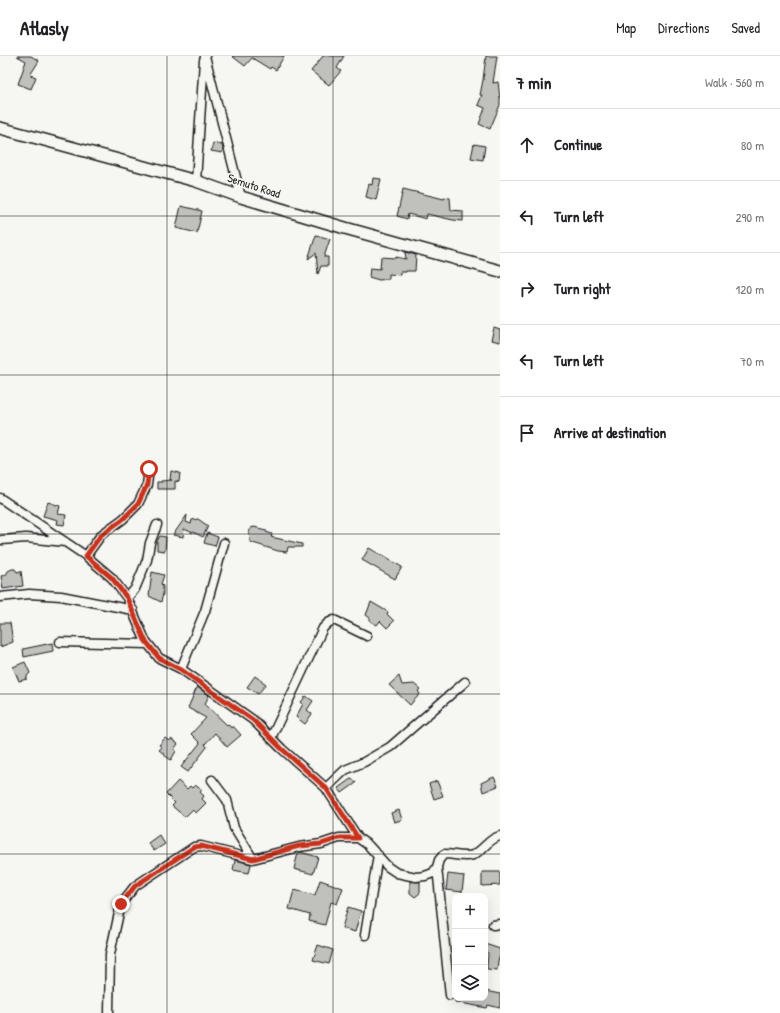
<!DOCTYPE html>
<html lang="en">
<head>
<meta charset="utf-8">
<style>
	body { margin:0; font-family:"Patrick Hand",sans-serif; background:#f6f6f6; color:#202124 }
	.controls { position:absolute; right:12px; bottom:12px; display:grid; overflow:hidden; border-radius:8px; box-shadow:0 4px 16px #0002 }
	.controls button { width:36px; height:36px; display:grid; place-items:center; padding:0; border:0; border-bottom:1px solid #e0e0e0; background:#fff; color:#202124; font:20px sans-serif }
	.stop { position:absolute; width:12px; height:12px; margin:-9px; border:3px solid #c8321e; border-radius:50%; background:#fff }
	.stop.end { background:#c8321e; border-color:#fff; box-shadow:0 1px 4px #0008 }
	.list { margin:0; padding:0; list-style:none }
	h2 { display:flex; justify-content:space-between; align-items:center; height:52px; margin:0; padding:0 16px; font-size:17px }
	h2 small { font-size:13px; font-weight:400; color:#757577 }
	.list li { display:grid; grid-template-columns:26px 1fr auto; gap:12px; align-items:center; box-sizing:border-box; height:72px; padding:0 16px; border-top:1px solid #e0e0e0 }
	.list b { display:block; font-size:15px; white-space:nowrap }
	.list em { font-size:13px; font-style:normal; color:#757577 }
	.icon { flex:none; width:22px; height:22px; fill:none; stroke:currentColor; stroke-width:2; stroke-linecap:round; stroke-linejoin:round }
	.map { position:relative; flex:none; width:500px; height:957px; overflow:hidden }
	header { display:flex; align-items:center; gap:24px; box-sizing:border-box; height:56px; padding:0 20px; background:#fff; border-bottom:1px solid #e0e0e0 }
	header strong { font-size:19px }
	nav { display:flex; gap:22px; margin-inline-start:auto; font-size:14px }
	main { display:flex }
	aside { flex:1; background:#fff }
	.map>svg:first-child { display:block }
	.building { fill:#c0c0bd; stroke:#1c1c1c }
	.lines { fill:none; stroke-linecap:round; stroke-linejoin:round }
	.minor-casing { stroke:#1c1c1c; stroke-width:11 }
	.secondary-casing { stroke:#1c1c1c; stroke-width:14 }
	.minor { stroke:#f6f6f2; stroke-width:8 }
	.secondary { stroke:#f6f6f2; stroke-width:11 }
	.route { stroke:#c8321e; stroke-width:5 }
	.grid { fill:none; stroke:#1c1c1c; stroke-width:1; stroke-opacity:0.55 }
	.labels { text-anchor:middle; stroke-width:3.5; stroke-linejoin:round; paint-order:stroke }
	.street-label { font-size:12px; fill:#1c1c1c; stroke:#f6f6f2 }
</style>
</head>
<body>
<header>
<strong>Atlasly</strong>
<nav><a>Map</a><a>Directions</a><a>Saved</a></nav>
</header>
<main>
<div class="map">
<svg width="500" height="957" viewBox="0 0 500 957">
	<rect width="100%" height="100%" fill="#f6f6f2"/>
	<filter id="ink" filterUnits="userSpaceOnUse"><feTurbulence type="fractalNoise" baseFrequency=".025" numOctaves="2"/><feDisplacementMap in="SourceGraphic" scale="8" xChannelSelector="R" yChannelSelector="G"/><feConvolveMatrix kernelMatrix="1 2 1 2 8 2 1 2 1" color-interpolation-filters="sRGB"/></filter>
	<g filter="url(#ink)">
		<path class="building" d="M 17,0 L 31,0 L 39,5 L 30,19 L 36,21 L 31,33 L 18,28 L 26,5 Z
			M 232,0 L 284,0 L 276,14 L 271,11 L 270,13 L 252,2 L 245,10 Z
			M 323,0 L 344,0 L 337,12 L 341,15 L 329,29 L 311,15 Z
			M 486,0 L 497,0 L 493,27 L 498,26 L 500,42 L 500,49 L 490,73 L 479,68 L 485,52 L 478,49 L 482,39 L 480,39 L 483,24 Z
			M 213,87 L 222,89 L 223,92 L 222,97 L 211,95 Z
			M 474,88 L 485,90 L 483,104 L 471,102 Z
			M 373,122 L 381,123 L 376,144 L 366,141 L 369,128 L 372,129 Z
			M 403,133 L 444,143 L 444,141 L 450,142 L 451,154 L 463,155 L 463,165 L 453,164 L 427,158 L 426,163 L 408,158 L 407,163 L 397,160 L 400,147 Z
			M 181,150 L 202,155 L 197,177 L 176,172 Z
			M 316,179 L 330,183 L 324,201 L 328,201 L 328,210 L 321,210 L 318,218 L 316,197 L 308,203 Z
			M 405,196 L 416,199 L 415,215 L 406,215 L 406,216 L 400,216 L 400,219 L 389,218 L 389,223 L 379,224 L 369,221 L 370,212 L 380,213 L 381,201 L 396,202 L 396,201 L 406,203 Z
			M 494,272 L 500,274 L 500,286 L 491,284 Z
			M 171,415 L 180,417 L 179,426 L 175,425 L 175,433 L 157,433 L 157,426 L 162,426 L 161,425 L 172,424 L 170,424 Z
			M 48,446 L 60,450 L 58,458 L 66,459 L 64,469 L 57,468 L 58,464 L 43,460 Z
			M 187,459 L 186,466 L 191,468 L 192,464 L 198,463 L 208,470 L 203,481 L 193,476 L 193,477 L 184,473 L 183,481 L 173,479 Z
			M 254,471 L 266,474 L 266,476 L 272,478 L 271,481 L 302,488 L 302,491 L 288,491 L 287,496 L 278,495 L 250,486 L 249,476 L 251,472 Z
			M 207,477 L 218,481 L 215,490 L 204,487 Z
			M 160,480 L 166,481 L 165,495 L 157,494 L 157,485 Z
			M 369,492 L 402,511 L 395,523 L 362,504 Z
			M 12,513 L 15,513 L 17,516 L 21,515 L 23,530 L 3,533 L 1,520 L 6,519 L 8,515 Z
			M 152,516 L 164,519 L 161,528 L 163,530 L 163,538 L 161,546 L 149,540 Z
			M 371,546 L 388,556 L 387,558 L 394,565 L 387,572 L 380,565 L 377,569 L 370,565 L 370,562 L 366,559 Z
			M 0,567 L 10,567 L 13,586 L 0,591 Z
			M 52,587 L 53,595 L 24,601 L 23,593 Z
			M 25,606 L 30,617 L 27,620 L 27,623 L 19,625 L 13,611 Z
			M 255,620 L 266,628 L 258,638 L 247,631 Z
			M 399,620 L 402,629 L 414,628 L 420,633 L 418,635 L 420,638 L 410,649 L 389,629 Z
			M 197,631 L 209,639 L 205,648 L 227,669 L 228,668 L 231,672 L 233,670 L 241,679 L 227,691 L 215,677 L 205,688 L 207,691 L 188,716 L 181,711 L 200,687 L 191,678 L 206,662 L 188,652 Z
			M 306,640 L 313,645 L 307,654 L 312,658 L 305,668 L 296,661 L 303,648 L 301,646 Z
			M 165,682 L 169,685 L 171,683 L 178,688 L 174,693 L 176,695 L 171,704 L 164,699 L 164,698 L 159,694 L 162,691 L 159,689 Z
			M 494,721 L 498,730 L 483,736 L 481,727 Z
			M 352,722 L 356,727 L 342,737 L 338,732 Z
			M 178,725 L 187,733 L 190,730 L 192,732 L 195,729 L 202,734 L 200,736 L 204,740 L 202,743 L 206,747 L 196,757 L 192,754 L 185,761 L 172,750 L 175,747 L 166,738 Z
			M 437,725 L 443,740 L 434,743 L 429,728 Z
			M 399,754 L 402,764 L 394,766 L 391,757 Z
			M 159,779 L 165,788 L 154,795 L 148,787 Z
			M 300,796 L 318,801 L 313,818 L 294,813 L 298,797 Z
			M 235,804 L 251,808 L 249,817 L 233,814 Z
			M 482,816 L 500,816 L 500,829 L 482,830 Z
			M 448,818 L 464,820 L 462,836 L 446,834 Z
			M 320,824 L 343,832 L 337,848 L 331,846 L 325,869 L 309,865 L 310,859 L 289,853 L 294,834 L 315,839 Z
			M 410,825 L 420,826 L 420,837 L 415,841 L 410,837 Z
			M 348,851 L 361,855 L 355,876 L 342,872 Z
			M 485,888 L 500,893 L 500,899 L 498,905 L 497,914 L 487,913 L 488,897 L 485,895 Z
			M 318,889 L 333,894 L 329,908 L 313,904 Z
			M 485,935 L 500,938 L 500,952 L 488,949 L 487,952 L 455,946 L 455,942 L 485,942 Z"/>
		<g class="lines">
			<defs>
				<path id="minor" d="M 205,0 L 241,141
					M 196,125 L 204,4
					M 0,442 L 86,500 L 112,522 L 127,542 L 145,584 L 159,602 L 181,613 L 253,664 L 282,693 L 326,732 L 358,782
					M 2,484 L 26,482 L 65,486
					M 86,500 L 101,479 L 123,463 L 138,448 L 147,429 L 149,413
					M 0,541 L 29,538 L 61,540 L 133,554
					M 127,542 L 135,533 L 147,504 L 150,487 L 157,469
					M 60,586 L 148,588
					M 181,613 L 205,555 L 224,487
					M 271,682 L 323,572 L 328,567 L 334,564 L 367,580
					M 212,724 L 227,744 L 234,772 L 253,803
					M 326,732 L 345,714 L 364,706 L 390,691 L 465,626
					M 437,811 L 450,939
					M 493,869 L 500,868
					M 365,879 L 378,799
					M 109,957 L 110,898 L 121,848 L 135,830 L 194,791 L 201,790 L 253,803 L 299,791 L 321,788 L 339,782 L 358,782 L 368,789 L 388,811 L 397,817 L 416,821 L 425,820 L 433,817 L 437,811 L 439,804 L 444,798 C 453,798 465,802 473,799 C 484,794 488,783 500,780"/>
				<path id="secondary" d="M 0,72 L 196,125 L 241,141 L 345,172 L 500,215"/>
			</defs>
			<use href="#minor" class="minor-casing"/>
			<use href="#secondary" class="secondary-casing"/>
			<use href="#minor" class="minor"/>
			<use href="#secondary" class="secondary"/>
		</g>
	</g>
	<g class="lines" filter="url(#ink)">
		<path class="route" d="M 121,848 L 135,830 L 194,791 L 201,790 L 253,803 L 299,790 L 321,788 L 339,782 L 358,782 L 326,732 L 282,693 L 253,664 L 180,613 L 159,602 L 145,584 L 127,542 L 112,522 L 86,500 L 101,479 L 123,463 L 138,448 L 147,429 L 149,413"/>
	</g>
	<path class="grid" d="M 167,0 L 167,957M 333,0 L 333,957M 0,160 L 500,160M 0,319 L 500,319M 0,478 L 500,478M 0,638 L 500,638M 0,798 L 500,798"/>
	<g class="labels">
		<g class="street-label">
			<text transform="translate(254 130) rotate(18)" y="4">Semuto Road</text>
		</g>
	</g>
</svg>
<div class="controls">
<button>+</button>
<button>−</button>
<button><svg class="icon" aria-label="layers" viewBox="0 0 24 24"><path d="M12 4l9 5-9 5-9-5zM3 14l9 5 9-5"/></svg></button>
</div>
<div class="stop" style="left:149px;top:413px"></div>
<div class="stop end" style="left:121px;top:848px"></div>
</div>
<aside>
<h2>7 min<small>Walk · 560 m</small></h2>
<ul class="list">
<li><svg class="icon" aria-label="ahead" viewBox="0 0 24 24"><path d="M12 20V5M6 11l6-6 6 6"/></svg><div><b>Continue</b></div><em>80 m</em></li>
<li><svg class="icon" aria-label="left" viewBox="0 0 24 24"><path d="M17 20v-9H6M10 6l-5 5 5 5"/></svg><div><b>Turn left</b></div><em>290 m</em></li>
<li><svg class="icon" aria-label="right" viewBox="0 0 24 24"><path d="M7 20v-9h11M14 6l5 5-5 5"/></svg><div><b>Turn right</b></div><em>120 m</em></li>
<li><svg class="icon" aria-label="left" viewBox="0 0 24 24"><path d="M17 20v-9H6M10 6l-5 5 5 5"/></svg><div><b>Turn left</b></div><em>70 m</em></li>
<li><svg class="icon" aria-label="arrive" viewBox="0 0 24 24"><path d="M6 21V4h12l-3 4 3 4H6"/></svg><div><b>Arrive at destination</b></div></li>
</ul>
</aside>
</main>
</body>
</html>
